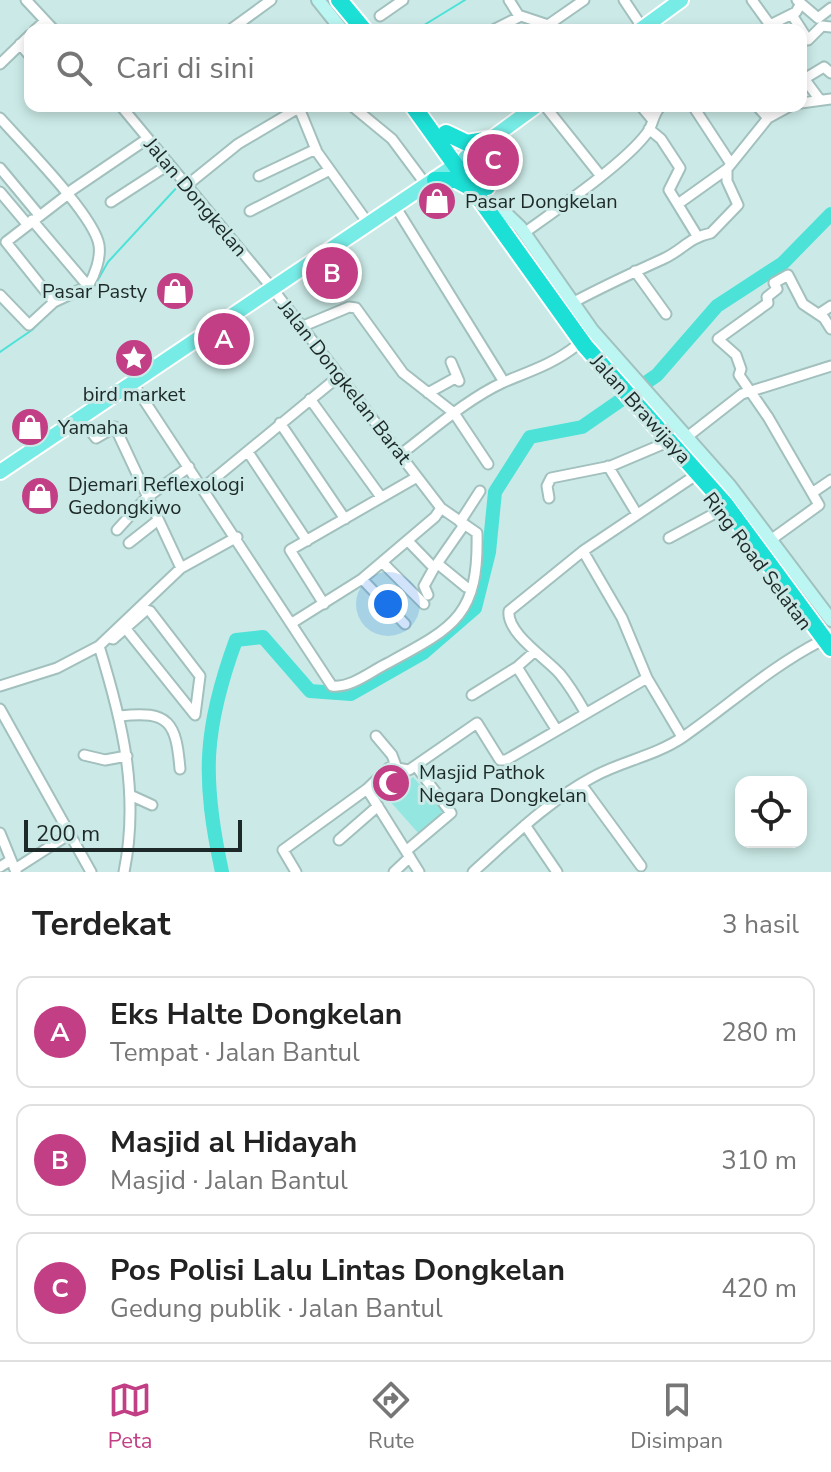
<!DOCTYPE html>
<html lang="id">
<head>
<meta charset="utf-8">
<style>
	body { margin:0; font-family:"Nunito Sans",sans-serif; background:#f2f2f2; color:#222 }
	.controls { position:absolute; right:24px; bottom:24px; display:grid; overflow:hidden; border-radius:16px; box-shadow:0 4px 12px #0003 }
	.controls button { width:72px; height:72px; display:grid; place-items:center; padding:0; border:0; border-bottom:2px solid #e0e0e0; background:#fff; color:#222; font:40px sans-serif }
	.scale { position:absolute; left:24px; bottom:20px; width:218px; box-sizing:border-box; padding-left:8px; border:4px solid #1d2928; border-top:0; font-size:22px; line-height:28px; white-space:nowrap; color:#1d2928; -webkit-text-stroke:6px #cbeae7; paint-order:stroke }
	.you { position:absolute; left:388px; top:604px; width:28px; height:28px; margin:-20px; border:6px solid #fff; border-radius:50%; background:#1a73e8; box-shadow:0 0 0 12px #1a73e833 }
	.badge { display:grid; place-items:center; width:52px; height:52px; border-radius:50%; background:#c23f86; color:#fff; font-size:26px; font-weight:700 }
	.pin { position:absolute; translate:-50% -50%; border:4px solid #fff; box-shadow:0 2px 8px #0006 }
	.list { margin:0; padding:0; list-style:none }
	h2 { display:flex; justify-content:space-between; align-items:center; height:104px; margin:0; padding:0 32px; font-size:34px }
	h2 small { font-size:26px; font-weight:400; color:#767676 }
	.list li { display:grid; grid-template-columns:52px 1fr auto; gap:24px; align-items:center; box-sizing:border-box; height:112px; margin:0 16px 16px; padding:0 16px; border:2px solid #e0e0e0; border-radius:16px }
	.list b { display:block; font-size:30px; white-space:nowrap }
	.list p { margin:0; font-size:26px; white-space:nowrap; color:#767676 }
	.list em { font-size:26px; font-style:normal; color:#767676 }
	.icon { flex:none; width:44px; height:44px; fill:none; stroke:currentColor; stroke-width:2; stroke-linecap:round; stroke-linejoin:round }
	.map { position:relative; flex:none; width:831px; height:872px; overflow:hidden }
	.search { position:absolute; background:#fff; box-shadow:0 4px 12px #0003; left:24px; right:24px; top:24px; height:88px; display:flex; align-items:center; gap:20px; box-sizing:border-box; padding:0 28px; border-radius:16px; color:#767676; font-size:30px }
	.sheet { height:488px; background:#fff }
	nav { display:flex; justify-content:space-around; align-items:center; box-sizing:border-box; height:112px; border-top:2px solid #e0e0e0; background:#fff; font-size:22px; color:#767676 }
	nav a { display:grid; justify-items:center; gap:4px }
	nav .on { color:#c23f86 }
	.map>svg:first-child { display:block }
	.green { fill:#93e7e0 }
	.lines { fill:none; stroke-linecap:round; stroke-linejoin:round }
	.stream { stroke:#4ce2d8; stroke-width:2 }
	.river { stroke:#4ce2d8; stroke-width:14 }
	.street-casing { stroke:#a2c0bd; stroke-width:13 }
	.secondary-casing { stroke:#a2c0bd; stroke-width:16 }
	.primary-casing { stroke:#fff; stroke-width:18 }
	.highway-casing { stroke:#fff; stroke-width:20 }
	.street { stroke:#fff; stroke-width:9 }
	.secondary { stroke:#bbf6f3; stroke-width:12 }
	.primary { stroke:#77ece6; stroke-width:14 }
	.highway { stroke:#1ce0d6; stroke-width:16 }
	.labels { text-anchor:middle; stroke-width:6; stroke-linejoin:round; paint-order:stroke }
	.street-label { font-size:20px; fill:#1d2928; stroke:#cbeae7 }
	.poi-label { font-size:20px; fill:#1d2928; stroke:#cbeae7; text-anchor:start }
</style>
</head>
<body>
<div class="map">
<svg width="831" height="872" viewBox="0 0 831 872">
	<rect width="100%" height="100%" fill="#cbeae7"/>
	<path class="green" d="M 413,777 L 445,813 L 420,835 L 388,799 Z"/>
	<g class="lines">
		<path class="stream" d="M 416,30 L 465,0
			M 188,178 L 234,141 L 292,106
			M 74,297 L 91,292 L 108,262 L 180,184
			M 0,352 L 32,330 L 52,310"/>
		<path class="river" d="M 222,872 C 202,779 203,730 236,640 L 263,637 L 310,691 L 351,694 L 423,653 L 475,608 L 489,552 L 495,492 L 530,437 L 582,427 L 657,375 L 717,306 L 783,263 L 831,214"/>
		<defs>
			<path id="street" d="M 26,0 L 54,30
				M 509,0 L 519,16
				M 624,0 L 644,30
				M 752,0 L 770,25
				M 797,0 L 818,18 L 831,8
				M 792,15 L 808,40 L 822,26 L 831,27
				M 380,16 L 403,0
				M 35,30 L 45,21
				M 230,30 L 271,0
				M 493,30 L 521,16 L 548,25 L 584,0
				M 769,30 L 770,25 L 796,12 L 800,5
				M 20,44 L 30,56
				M 0,64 L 30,35
				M 803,77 L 820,100
				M 804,79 L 824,67 L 831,73
				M 801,103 L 831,99
				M 121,106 L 272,288 L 441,508 L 435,517 L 362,579 L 292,623
				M 352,106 L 392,139 L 427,186
				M 545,106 L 600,175
				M 641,106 L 651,118
				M 693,106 L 731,164
				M 757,106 L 768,118
				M 299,108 L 317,152 L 368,223
				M 0,118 C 22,143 94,215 99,245 C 101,258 95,275 88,286 L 54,302 L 29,325 L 0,295
				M 649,129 L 661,139 L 680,168 L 669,190 L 696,234
				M 0,168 L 39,215
				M 259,176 L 316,149
				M 186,186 L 238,144 L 302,106
				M 72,190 L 147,139
				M 0,192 L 27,224
				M 111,202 L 168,165
				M 678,204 L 727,169
				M 395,206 L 504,382
				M 250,211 L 330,170
				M 32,220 L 88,286
				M 524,233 C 556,210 625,163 647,133 C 654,124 652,115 661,106
				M 635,271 L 666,314
				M 54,302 L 6,242 L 67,195
				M 572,303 C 602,287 632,273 663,259 C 683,250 688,238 711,233 L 738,205 L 727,181 L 727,169 L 768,118 L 790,106
				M 819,314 L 831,306
				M 301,327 L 349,307 L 356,308 L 403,373 L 454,413 L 488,464
				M 451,362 L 459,381
				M 132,382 L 332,686 C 352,688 371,671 388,663 C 455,627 479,615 477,533 L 441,508
				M 428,393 L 457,377
				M 310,399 L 381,497
				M 81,418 L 96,438 L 115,427 L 181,568
				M 280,423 L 345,519
				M 687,437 L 742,394 L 831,366
				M 248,452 L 307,541
				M 401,454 C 434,429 467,399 504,382 C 530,371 553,364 576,346
				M 608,466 L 637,514
				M 203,488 L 338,377
				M 812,493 L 831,480
				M 549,498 L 547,486 L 551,478 L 611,466 L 663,444
				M 460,522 L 480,491
				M 117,530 L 146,498 L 189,467
				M 669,538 L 721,510
				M 772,539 L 819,505 L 768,417 L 739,375 L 741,369 L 736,355 L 718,339 L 768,303 L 767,297 L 777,289 L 774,283 L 788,275 L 803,304 L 824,318 L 831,329
				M 408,541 L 434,568 L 464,525
				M 129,543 L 157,521
				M 583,551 L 622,618 L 647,678 L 682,737
				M 383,563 L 424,604
				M 438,564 L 466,587
				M 362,579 L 405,624
				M 428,595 L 424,586 L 434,568
				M 324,604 L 290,550 L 417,477
				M 109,638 L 113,639 L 146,610 L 150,611 L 200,676 L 195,715 L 126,629
				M 99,646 C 122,720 140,793 124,872
				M 517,667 L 556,729
				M 0,686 L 57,668 L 99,646 L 181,568 L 237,537
				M 472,695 L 517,667 L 534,652
				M 0,709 L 91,872
				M 585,712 C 577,698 570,686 560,674 C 547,659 506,633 509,611 L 583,551 L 693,477
				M 120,716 C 170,710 176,723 180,769
				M 376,736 L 392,755 L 396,766
				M 84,755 L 105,760 L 127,756
				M 581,784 L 641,866
				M 367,789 L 419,872
				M 130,795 L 152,805
				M 525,825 L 557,872
				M 0,833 L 16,872
				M 339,840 L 378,806
				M 406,851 L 451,813 L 416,766
				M 0,867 L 11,860
				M 15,869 L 68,835
				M 296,872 L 283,850 L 367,789 L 390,767 L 409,770 L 477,723 L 500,760 L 506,760 L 647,678
				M 394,872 L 410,857
				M 473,872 C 511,838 548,801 593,777 C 622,761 655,756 683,737 C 729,705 769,668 819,642"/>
			<path id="secondary" d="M 318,0 L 342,30
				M 501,209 L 520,227 L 592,330 L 730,486 L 831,620"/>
			<path id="primary" d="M 640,30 L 681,0
				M 465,158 L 536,106
				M 0,472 L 457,164"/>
			<path id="highway" d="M 339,0 L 364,30
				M 413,106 L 585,346 L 725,504 L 831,648
				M 446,133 L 467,143 L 491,139
				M 435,180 L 456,180 L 473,189
				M 487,187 L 481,160 L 491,139"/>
		</defs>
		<use href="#street" class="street-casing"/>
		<use href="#secondary" class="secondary-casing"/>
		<use href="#primary" class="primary-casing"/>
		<use href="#highway" class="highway-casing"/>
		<use href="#street" class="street"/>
		<use href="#secondary" class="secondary"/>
		<use href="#primary" class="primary"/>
		<use href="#highway" class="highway"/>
	</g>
	<defs>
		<symbol id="shop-disc" viewBox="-11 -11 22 22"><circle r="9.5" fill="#c23f86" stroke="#cbeae7"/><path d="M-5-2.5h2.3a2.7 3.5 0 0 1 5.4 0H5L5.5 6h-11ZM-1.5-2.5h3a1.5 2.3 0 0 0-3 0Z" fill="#fff"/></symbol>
		<symbol id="sight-disc" viewBox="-11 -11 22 22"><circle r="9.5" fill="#c23f86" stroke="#cbeae7"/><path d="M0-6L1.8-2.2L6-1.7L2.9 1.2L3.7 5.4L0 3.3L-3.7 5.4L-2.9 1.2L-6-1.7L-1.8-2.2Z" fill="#fff"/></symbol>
		<symbol id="mosque-disc" viewBox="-11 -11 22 22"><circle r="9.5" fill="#c23f86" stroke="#cbeae7"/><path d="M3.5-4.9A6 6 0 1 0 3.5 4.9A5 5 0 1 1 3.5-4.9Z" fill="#fff"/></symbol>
	</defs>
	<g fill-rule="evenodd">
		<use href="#shop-disc" x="415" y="179" width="44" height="44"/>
		<use href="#shop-disc" x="153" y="269" width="44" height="44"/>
		<use href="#sight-disc" x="112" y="336" width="44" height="44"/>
		<use href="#shop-disc" x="8" y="405" width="44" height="44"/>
		<use href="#shop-disc" x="18" y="474" width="44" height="44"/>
		<use href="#mosque-disc" x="369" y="761" width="44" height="44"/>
	</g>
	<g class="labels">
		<g class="street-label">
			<text transform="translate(196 197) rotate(50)" y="7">Jalan Dongkelan</text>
			<text transform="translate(345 382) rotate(52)" y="7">Jalan Dongkelan Barat</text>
			<text transform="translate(641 409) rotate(48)" y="7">Jalan Brawijaya</text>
			<text transform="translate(758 561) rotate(53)" y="7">Ring Road Selatan</text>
		</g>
		<g class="poi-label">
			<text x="465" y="208">Pasar Dongkelan</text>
			<text x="147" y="298" text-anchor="end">Pasar Pasty</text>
			<text x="134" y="401" text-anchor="middle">bird market</text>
			<text x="58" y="434">Yamaha</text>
			<text x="68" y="491">Djemari Reflexologi<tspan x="68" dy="23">Gedongkiwo</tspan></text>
			<text x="419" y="779">Masjid Pathok<tspan x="419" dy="23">Negara Dongkelan</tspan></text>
		</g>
	</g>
</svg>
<div class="controls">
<button><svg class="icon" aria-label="locate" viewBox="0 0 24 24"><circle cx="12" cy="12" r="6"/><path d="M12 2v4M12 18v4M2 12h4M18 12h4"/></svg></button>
</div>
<div class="scale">200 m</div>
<div class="you"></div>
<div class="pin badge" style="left:224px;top:339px">A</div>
<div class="pin badge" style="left:332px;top:273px">B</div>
<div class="pin badge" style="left:493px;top:160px">C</div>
<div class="search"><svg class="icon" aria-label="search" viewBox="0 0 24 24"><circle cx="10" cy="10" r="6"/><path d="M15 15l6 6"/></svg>Cari di sini</div>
</div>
<section class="sheet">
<h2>Terdekat<small>3 hasil</small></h2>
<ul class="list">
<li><span class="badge">A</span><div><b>Eks Halte Dongkelan</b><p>Tempat · Jalan Bantul</p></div><em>280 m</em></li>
<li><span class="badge">B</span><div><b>Masjid al Hidayah</b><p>Masjid · Jalan Bantul</p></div><em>310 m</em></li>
<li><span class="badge">C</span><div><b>Pos Polisi Lalu Lintas Dongkelan</b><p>Gedung publik · Jalan Bantul</p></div><em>420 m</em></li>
</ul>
</section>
<nav>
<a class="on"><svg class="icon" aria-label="map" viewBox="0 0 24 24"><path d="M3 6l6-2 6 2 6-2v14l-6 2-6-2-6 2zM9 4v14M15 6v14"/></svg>Peta</a>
<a><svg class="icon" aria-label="directions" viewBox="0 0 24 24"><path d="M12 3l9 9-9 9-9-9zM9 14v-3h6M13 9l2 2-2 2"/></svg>Rute</a>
<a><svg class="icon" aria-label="saved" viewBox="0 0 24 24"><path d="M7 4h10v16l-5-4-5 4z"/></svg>Disimpan</a>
</nav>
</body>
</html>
